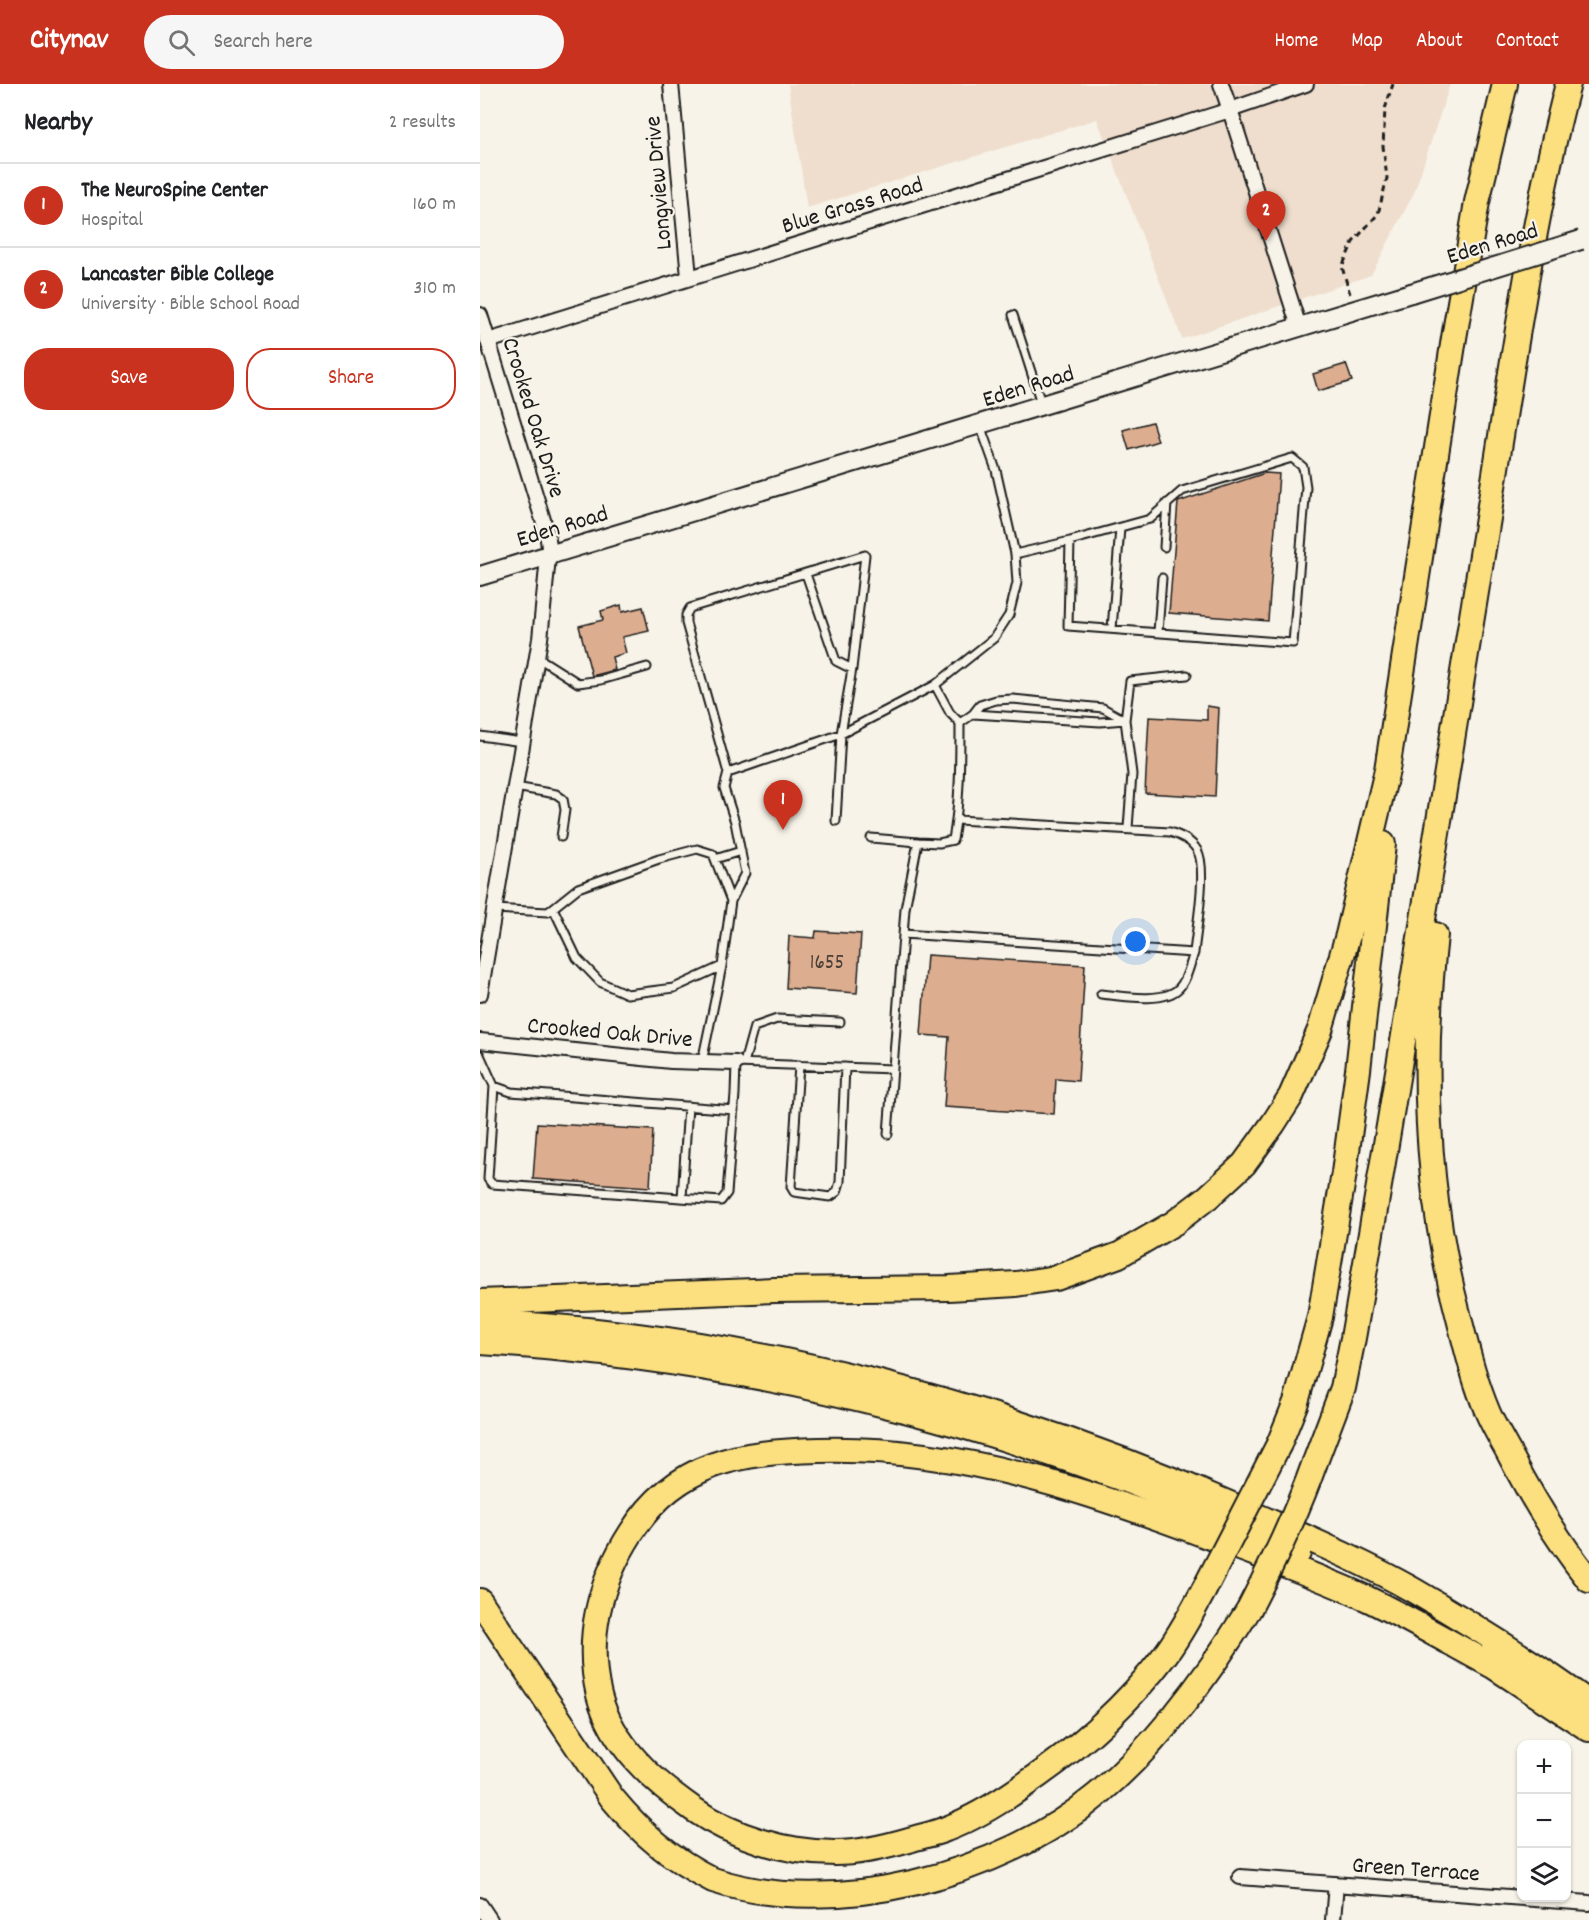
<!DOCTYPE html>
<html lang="en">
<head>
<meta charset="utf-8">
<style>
	body { margin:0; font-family:Dekko,sans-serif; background:#f6f6f6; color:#202124 }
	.controls { position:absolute; right:18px; bottom:18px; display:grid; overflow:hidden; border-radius:12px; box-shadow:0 2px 4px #0004 }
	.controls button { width:54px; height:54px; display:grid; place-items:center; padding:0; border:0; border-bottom:2px solid #e0e0e0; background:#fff; color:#202124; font:30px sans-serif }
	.you { position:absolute; left:656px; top:858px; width:21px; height:21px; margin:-15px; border:4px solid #fff; border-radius:50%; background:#1a73e8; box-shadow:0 0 0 9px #1a73e833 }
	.badge { display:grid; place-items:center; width:39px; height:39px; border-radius:50%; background:#c8321e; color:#fff; font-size:20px; font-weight:700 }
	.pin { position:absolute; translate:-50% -50px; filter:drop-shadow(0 2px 3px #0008) }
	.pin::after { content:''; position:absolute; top:32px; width:21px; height:18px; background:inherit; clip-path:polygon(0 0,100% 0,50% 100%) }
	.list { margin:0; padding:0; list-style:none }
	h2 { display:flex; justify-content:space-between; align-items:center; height:78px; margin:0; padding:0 24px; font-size:26px }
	h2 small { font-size:20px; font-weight:400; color:#757577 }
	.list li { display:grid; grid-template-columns:39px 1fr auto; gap:18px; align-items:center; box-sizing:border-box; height:84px; padding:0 24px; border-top:2px solid #e0e0e0 }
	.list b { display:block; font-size:22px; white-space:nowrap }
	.list p { margin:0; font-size:20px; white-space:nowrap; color:#757577 }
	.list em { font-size:20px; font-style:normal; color:#757577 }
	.actions { display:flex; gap:12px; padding:18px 24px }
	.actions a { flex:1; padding:14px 0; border:2px solid #c8321e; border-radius:24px; text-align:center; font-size:21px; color:#c8321e }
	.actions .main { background:#c8321e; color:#fff }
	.icon { flex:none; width:33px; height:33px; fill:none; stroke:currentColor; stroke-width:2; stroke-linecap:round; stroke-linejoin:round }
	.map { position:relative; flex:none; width:1109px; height:1836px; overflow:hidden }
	header { display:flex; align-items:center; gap:36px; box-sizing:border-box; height:84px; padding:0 30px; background:#c8321e; color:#fff }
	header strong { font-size:28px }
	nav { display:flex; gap:33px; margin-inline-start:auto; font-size:21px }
	.search { width:420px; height:54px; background:#f6f6f6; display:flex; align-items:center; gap:15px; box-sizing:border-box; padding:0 21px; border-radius:33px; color:#757577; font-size:22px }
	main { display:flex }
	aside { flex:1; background:#fff }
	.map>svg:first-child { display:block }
	.built { fill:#efdecd }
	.building { fill:#ddad8f; stroke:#1c1c1c; stroke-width:1.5 }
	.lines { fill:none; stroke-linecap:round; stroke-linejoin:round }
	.lane-casing { stroke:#1c1c1c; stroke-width:11 }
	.street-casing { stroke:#1c1c1c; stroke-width:18 }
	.secondary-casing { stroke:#1c1c1c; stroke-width:22 }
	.highway-casing { stroke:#1c1c1c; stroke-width:28 }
	.path { stroke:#1c1c1c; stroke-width:3; stroke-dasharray:6 4.5; stroke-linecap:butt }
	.lane { stroke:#f7f3e8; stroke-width:7 }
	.street { stroke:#f7f3e8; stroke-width:14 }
	.secondary { stroke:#f7f3e8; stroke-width:18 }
	.highway { stroke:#fce080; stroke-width:24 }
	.secondary-bridge-casing { stroke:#1c1c1c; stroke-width:22; stroke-linecap:butt }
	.highway-bridge-casing { stroke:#1c1c1c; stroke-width:28; stroke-linecap:butt }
	.secondary-bridge { stroke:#f7f3e8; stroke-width:18 }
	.highway-bridge { stroke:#fce080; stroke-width:24 }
	.labels { text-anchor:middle; stroke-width:4.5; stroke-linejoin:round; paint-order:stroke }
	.number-label { font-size:21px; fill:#4c4039 }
	.street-label { font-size:24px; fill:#1c1c1c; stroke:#f7f3e8 }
</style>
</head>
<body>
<header>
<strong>Citynav</strong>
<div class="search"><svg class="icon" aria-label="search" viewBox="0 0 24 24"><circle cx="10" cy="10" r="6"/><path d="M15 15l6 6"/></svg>Search here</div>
<nav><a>Home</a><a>Map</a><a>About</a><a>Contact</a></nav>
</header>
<main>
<aside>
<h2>Nearby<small>2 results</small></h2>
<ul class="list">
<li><span class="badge">1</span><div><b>The NeuroSpine Center</b><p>Hospital</p></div><em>160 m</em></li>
<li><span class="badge">2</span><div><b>Lancaster Bible College</b><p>University · Bible School Road</p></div><em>310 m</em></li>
</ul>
<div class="actions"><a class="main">Save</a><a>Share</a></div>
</aside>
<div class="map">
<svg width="1109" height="1836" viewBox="0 0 1109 1836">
	<rect width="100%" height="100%" fill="#f7f3e8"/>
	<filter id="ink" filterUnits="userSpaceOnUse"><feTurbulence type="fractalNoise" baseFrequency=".0167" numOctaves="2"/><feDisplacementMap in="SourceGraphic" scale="12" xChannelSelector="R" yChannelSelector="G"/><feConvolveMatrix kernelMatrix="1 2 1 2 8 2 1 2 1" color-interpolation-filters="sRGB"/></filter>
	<g filter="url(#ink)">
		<path class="built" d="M 308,0 L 970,0 L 934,109 L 891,191 L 702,255 L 617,35 L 327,124 Z"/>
		<path class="building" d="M 866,280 L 872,297 L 838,307 L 833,290 Z
			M 672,338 L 678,357 L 649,366 L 643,346 Z
			M 785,389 L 799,390 L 788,537 L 689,529 L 698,418 Z
			M 141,521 L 142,528 L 163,523 L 169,547 L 142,553 L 146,569 L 132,573 L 135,586 L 112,592 L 99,542 L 123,536 L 121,527 Z
			M 727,622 L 739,624 L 735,713 L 665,709 L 669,633 L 727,636 Z
			M 336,847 L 381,850 L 377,909 L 306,904 L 309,852 L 335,854 Z
			M 447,871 L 605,881 L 598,997 L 576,995 L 574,1030 L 464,1023 L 469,953 L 441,951 Z
			M 57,1039 L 173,1046 L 170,1103 L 53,1095 Z"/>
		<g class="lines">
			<defs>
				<path id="lane" d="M 533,231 L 561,319
					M 684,463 L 687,419
					M 535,470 L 590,457 L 670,435 L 702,407 L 812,374 L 823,383 L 826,403 L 813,559 L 588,542 L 590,457
					M 326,490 L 356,577 L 372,585
					M 632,545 L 640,444
					M 678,548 L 682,494
					M 57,573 L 98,599 L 121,596 L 167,583
					M 455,601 L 470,629 L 480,639
					M 0,652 L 42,658
					M 35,703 L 76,710 L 83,715 L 85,726 L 81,753
					M 356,737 L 361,650 L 372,585 L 385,471 L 210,524 L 206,531 L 206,539 L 248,689 L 361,650 L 455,601 L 514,554 L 529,531 L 537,499 L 535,470 L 516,386 L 500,341
					M 648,744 L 652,690 L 645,636 L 650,597 L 707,591
					M 391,754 L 438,758
					M 235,775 L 261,767
					M 73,824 L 97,874 L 120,898 L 147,910 L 194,904 L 242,882
					M 14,825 L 68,828 L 98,804 L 179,775 L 217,765 L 233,770 L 251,817
					M 423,850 L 714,869 C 716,847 728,783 717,766 C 711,756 701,752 690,748 L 477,736
					M 621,910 C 641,912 684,920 699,904 C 707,896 710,880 714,869
					M 0,971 L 14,1002 L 8,1095 L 12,1100 L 241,1117 L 247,1109 L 255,1010 L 256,979 L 413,985
					M 222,978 L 242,882 L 251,817 L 265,789 L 255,738 L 244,704 L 248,689
					M 264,979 L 274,943 L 297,935 L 360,938
					M 319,981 L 311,1103 L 314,1108 L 350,1113 L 357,1108 L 360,1098 L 365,983
					M 14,1002 L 31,1008 L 254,1026
					M 408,1050 L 425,825 L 438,758 L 459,759 L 473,756 C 480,717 480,678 480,639 L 493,630 L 500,621 L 516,616 L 533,615 L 623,624 L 645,636 L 620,638 L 493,630
					M 202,1114 L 208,1022"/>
				<path id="street" d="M 191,0 L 209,193
					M 741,0 L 750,26 L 826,0
					M 0,231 L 67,449 L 69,463 L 60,555 L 0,910
					M 8,257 C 255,179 503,105 750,26 L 819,243
					M 0,957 L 191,977 L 256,979
					M 760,1793 L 1109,1819
					M 0,1821 L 10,1836
					M 853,1836 L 856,1800"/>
				<path id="secondary" d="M 0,492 L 931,209"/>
				<path id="highway" d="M 955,851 C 941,980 945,1108 979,1234 C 987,1266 995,1299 1008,1329 C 1014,1343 1022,1356 1029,1369 C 1052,1414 1078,1457 1109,1496
					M 0,1218 L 295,1206 L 469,1204 L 536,1200 L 576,1194 L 639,1171 L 694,1139 L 728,1113 L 764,1080 L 793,1040 L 811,1012 L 840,946 L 868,851 L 907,686 L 974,254 L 997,118 L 1025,0
					M 0,1238 C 264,1250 525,1320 766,1427 C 822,1452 880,1476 933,1506 C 993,1541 1053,1578 1109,1619
					M 0,1258 C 282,1275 562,1348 818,1469
					M 799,1360 L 816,1318 L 840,1233 L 864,1089 L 878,986 L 903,760
					M 835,1378 L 863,1304 L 873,1254 C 919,991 960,728 1003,465 C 1029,309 1048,153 1088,0
					M 724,1506 C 712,1528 700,1551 685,1571 C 645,1624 594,1668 540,1704 C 517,1720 492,1735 466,1745 C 454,1750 441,1752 429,1756 C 405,1763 381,1769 355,1769 C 307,1769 253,1753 213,1725 C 173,1697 132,1661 119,1611 C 105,1554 120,1497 151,1449 C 196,1377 262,1368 339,1366 C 479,1362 612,1408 741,1457 C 791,1476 842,1493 890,1516 C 933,1537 974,1561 1015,1583
					M 0,1517 L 132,1714 C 161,1749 191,1775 233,1796 C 353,1836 522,1791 617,1711 C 678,1660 728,1592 769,1525
					M 1001,1574 L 1109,1645"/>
			</defs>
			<use href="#lane" class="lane-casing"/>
			<use href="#street" class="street-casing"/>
			<use href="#secondary" class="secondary-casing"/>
			<use href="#highway" class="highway-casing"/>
			<path class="path" d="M 870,210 L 862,183 L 873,158 L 898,130 L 907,94 L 903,62 L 905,25 L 913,0"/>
			<use href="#lane" class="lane"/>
			<use href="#street" class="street"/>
			<use href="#secondary" class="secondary"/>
			<use href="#highway" class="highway"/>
			<defs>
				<path id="secondary-bridge" d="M 931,209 L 1101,156"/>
				<path id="highway-bridge" d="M 724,1506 L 799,1360
					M 769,1525 C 794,1477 817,1429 835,1378"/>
			</defs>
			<use href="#secondary-bridge" class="secondary-bridge-casing"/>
			<use href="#highway-bridge" class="highway-bridge-casing"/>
			<use href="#secondary-bridge" class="secondary-bridge"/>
			<use href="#highway-bridge" class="highway-bridge"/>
		</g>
	</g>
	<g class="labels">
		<g class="number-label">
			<text x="347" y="884">1655</text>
		</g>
		<g class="street-label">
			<text transform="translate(177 99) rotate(-95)" y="8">Longview Drive</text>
			<text transform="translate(372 120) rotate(-17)" y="8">Blue Grass Road</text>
			<text transform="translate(1012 158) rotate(-17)" y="8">Eden Road</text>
			<text transform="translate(548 301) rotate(-17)" y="8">Eden Road</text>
			<text transform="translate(55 333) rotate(73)" y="8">Crooked Oak Drive</text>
			<text transform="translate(82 441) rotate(-17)" y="8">Eden Road</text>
			<text transform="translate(130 947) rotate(5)" y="8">Crooked Oak Drive</text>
			<text transform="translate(936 1784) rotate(4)" y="8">Green Terrace</text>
		</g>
	</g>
</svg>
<div class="controls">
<button>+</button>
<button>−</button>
<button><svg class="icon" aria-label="layers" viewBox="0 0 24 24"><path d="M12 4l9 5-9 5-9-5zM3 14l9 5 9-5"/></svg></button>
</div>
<div class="you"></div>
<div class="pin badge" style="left:303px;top:746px">1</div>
<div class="pin badge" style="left:786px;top:157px">2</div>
</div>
</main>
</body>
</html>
